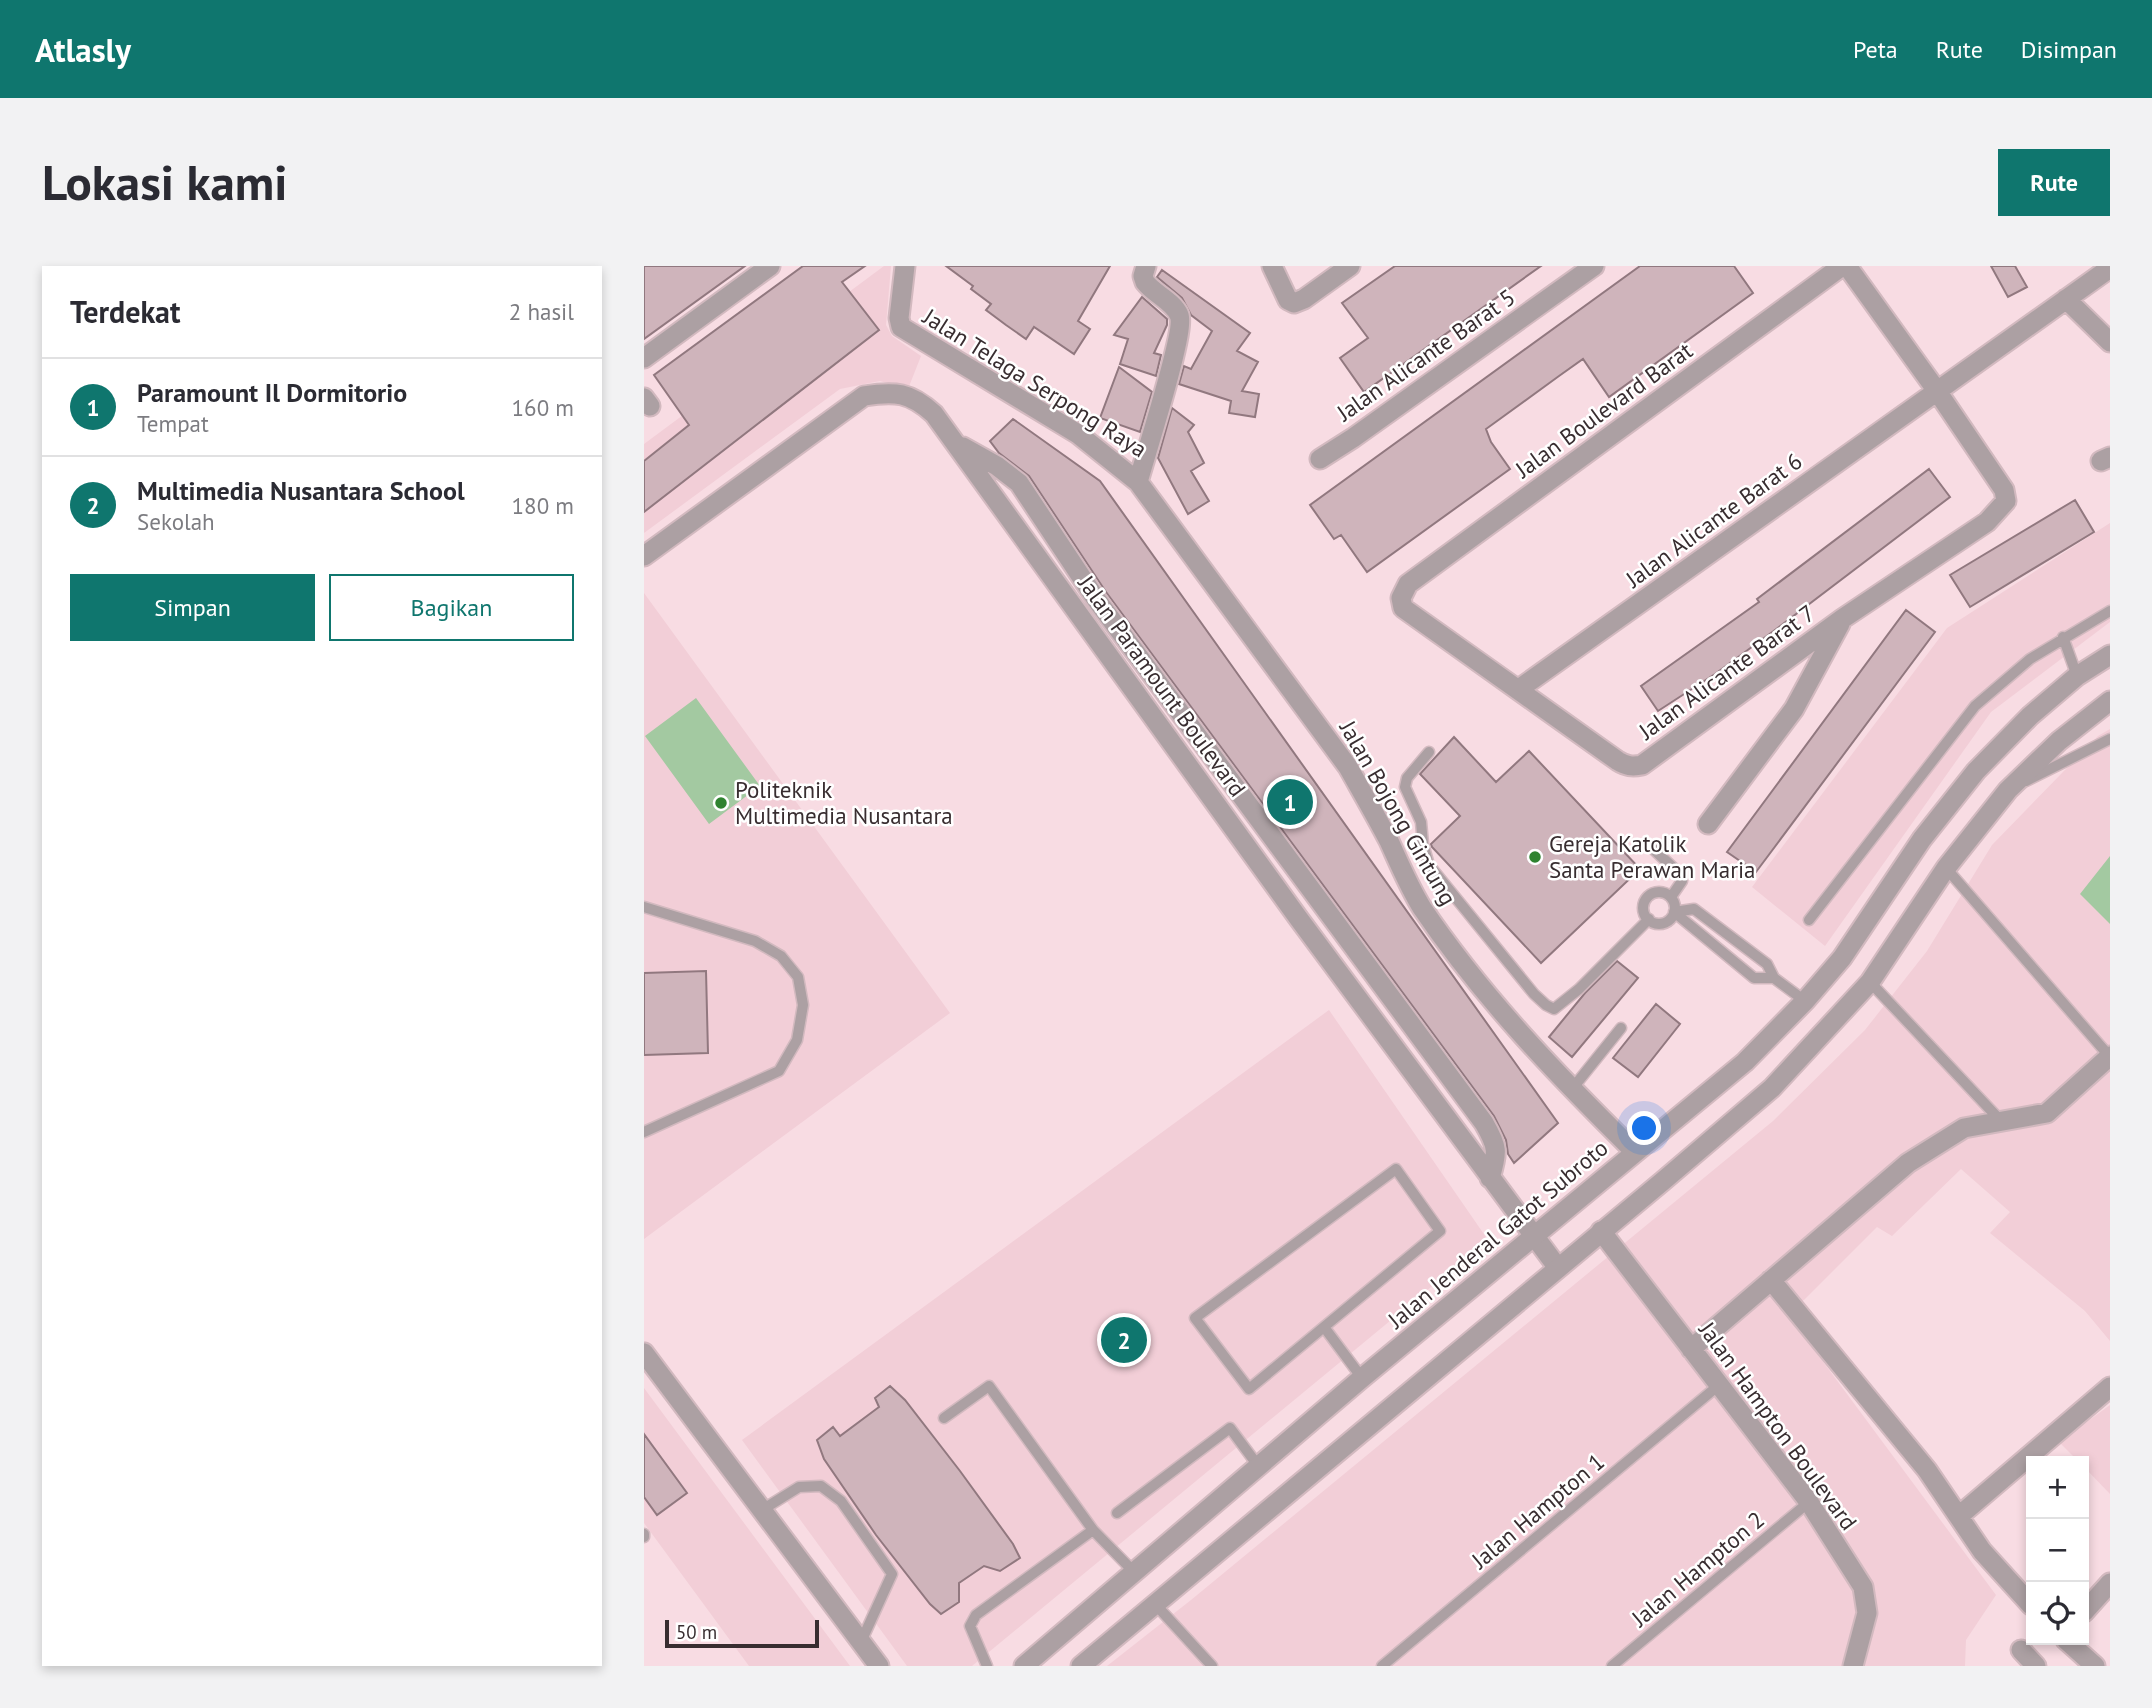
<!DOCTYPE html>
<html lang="id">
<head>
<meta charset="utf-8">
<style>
	body { margin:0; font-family:"PT Sans",sans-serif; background:#f2f2f3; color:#2b2b33 }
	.controls { position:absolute; right:21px; bottom:21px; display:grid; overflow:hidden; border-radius:0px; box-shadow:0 4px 10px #0003 }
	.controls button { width:63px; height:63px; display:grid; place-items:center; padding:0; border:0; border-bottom:2px solid #e1e1e2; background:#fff; color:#2b2b33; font:35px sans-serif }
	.scale { position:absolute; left:21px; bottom:18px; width:154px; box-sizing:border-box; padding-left:7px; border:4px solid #382d30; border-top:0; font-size:19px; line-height:24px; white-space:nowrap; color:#382d30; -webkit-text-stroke:5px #fff; paint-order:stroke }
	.you { position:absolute; left:1001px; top:863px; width:24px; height:24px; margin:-18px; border:5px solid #fff; border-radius:50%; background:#1a73e8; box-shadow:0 0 0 10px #1a73e833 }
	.badge { display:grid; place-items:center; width:46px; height:46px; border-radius:50%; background:#0f766e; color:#fff; font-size:23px; font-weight:700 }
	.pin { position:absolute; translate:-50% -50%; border:4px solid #fff; box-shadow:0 2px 7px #0006 }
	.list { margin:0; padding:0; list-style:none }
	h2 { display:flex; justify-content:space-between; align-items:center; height:91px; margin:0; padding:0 28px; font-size:30px }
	h2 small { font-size:23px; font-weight:400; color:#7c7c81 }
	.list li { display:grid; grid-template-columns:46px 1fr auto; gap:21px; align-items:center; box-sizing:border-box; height:98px; padding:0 28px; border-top:2px solid #e1e1e2 }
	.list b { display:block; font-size:26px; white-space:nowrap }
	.list p { margin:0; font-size:23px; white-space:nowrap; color:#7c7c81 }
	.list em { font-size:23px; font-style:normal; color:#7c7c81 }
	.actions { display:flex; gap:14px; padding:21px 28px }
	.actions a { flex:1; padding:16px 0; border:2px solid #0f766e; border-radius:0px; text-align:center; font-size:24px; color:#0f766e }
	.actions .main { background:#0f766e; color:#fff }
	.icon { flex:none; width:38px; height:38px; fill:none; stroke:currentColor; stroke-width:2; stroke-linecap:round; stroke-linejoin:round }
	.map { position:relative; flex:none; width:1466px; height:1400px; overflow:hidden; border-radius:0px }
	header { display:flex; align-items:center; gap:42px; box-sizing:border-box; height:98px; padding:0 35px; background:#0f766e; color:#fff }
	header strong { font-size:33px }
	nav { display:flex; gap:38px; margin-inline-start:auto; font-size:24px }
	.intro { display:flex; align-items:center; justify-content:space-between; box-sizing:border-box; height:168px; padding:0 42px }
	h1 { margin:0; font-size:49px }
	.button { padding:18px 32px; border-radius:0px; background:#0f766e; color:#fff; font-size:24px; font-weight:700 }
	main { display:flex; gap:42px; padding:0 42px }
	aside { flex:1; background:#fff; border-radius:0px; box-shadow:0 4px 10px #0003 }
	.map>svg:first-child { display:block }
	.built { fill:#f2ced7 }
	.green { fill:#a3c9a1 }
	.building { fill:#cfb4bb; stroke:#91787f; stroke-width:2 }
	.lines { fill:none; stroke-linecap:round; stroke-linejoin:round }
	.service-casing { stroke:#d2b9bf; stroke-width:13 }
	.minor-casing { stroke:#d2b9bf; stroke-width:23 }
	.tertiary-casing { stroke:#d2b9bf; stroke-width:23 }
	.service { stroke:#aca0a3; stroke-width:10 }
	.minor { stroke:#aca0a3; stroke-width:19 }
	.tertiary { stroke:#aca0a3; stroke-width:19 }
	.poi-dot { fill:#2f8330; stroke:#fff; stroke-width:2.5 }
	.labels { text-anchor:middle; stroke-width:5; stroke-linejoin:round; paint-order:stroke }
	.street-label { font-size:23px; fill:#382d30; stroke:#fff }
	.poi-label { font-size:23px; fill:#382d30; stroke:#fff; text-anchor:start }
</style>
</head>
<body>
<header>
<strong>Atlasly</strong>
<nav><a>Peta</a><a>Rute</a><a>Disimpan</a></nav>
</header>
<div class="intro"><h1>Lokasi kami</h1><a class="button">Rute</a></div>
<main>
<aside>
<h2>Terdekat<small>2 hasil</small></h2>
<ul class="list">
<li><span class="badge">1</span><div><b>Paramount Il Dormitorio</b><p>Tempat</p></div><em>160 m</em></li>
<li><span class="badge">2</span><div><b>Multimedia Nusantara School</b><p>Sekolah</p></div><em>180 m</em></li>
</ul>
<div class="actions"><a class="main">Simpan</a><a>Bagikan</a></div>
</aside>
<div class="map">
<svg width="1466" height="1400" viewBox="0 0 1466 1400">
	<rect width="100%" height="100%" fill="#f8dce3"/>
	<path class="built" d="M 240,0 L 247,0 L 242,59 L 248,70 L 277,90 L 264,123 L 236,115 L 196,123 L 0,267 L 0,178 Z
		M 1466,257 L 1466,356 L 1347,446 L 1181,680 L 1108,621 L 1303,362 Z
		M 0,327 L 306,747 L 0,973 Z
		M 1466,463 L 1466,1075 L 1441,1045 L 1346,967 L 1366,946 L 1317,903 L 1248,970 L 1233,961 L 1160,1034 L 1140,1043 L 1352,1329 L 1322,1374 L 1321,1400 L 463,1400 L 547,1334 L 1129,855 L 1221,764 L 1283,685 L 1348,579 L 1454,470 Z
		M 685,744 L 844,974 L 328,1400 L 263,1400 L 98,1174 Z
		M 0,1122 L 206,1400 L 105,1400 L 0,1257 Z
		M 1466,1139 L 1466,1228 L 1440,1201 L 1440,1195 L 1434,1195 L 1415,1176 Z"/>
	<path class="green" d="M 52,432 L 116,520 L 65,558 L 1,470 Z
		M 1466,590 L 1466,658 L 1436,628 Z"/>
	<path class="building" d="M 0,0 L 101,0 L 0,73 Z
		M 159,0 L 221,0 L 198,16 L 235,64 L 0,246 L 0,195 L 45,159 L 10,109 Z
		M 302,0 L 466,0 L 434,55 L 446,63 L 430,88 L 390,61 L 382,73 L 362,59 L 342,44 L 347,38 L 327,23 L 329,20 Z
		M 751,0 L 897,0 L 720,126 L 696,92 L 724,72 L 698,37 Z
		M 996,0 L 1090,0 L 1109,27 L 965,131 L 939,93 L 915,110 L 842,163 L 847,176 L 866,203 L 723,306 L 697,269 L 690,273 L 666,239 Z
		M 1347,0 L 1371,0 L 1383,21 L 1364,31 Z
		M 518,4 L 606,67 L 593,85 L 614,96 L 598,125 L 615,128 L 611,151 L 585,147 L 587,135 L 535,118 L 540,100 L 547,103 L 568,65 L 547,49 L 538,32 L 513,11 Z
		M 498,31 L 523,53 L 523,59 L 510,87 L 517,89 L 512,110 L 476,98 L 484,73 L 470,69 Z
		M 475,101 L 508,126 L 496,166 L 456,152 Z
		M 528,142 L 550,159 L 544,166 L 560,197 L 547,205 L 565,235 L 544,248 L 514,192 Z
		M 369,153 L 456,215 L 914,857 L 870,897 L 864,888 L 862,874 L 850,850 L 462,326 L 385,210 L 355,187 L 346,175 Z
		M 1285,203 L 1306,231 L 1131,364 L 1071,408 L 1014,445 L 997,420 L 1115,336 L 1113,333 Z
		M 1431,234 L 1450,266 L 1326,341 L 1306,309 Z
		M 1262,344 L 1291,366 L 1112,606 L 1083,586 Z
		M 810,471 L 852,516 L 885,485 L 996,603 L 897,697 L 788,581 L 787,578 L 816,550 L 776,508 Z
		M 973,695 L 994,712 L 928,791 L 905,771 L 941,727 Z
		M 62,705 L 64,787 L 0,789 L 0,707 Z
		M 1012,738 L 1036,758 L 994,811 L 969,792 Z
		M 246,1120 L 261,1134 L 316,1205 L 369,1278 L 376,1292 L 356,1305 L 340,1300 L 315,1317 L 315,1336 L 297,1348 L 286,1338 L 232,1269 L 180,1193 L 173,1174 L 189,1161 L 196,1170 L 235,1141 L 231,1132 Z
		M 0,1168 L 43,1227 L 13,1249 L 0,1231 Z"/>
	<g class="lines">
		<defs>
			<path id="service" d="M 1419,371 L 1433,410
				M 785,486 L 763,512 L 761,521 L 777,556 L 779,578 L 785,599 L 890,728 L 902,739 L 910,743 L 935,723 L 1005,653
				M 1382,515 L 1466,473
				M 1007,581 L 1037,609 L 1038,615 L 1027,631
				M 1302,602 L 1466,791
				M999 642a16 16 0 1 1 32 0a16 16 0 1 1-32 0Z
				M 0,641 L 111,675 L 137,690 L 154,711 L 159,739 L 153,774 L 135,805 L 0,866
				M 1030,646 L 1050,643 L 1123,698 L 1130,712 L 1161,735
				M 1030,646 L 1110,712 L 1130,712
				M 1165,654 L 1331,440 L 1386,393 L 1466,345
				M 1226,716 L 1357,855
				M 928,823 L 977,762
				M 752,903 L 796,965 L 605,1123 L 551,1052 Z
				M 680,1061 L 718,1112
				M 300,1152 L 345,1120 L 449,1264 L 490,1306
				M 118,1244 L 155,1221 L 177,1220 L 197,1235 L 248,1308 L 217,1376
				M 473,1247 L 586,1162 L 615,1201
				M 0,1268 L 0,1271
				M 512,1339 L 568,1400
				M 343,1400 L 326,1360 L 332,1349 L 449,1264
				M 738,1400 L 1075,1119
				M 968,1400 L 1165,1236"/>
			<path id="minor" d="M 261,0 L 255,52 L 257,61 L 434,168 L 494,216 C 501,190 542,64 535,49 C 529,35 510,28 501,16 L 499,10 L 502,0
				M 628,0 L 644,34 L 650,37 L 660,33 L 706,0
				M 1198,0 L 764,318 L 757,332 L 759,342 L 974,495 C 982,500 988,501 998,499 L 1198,353 L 1343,256 L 1362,235 L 1360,224 L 1293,125 L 1203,0
				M 1422,33 L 1466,76
				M 0,92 L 126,0
				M 0,132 L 6,140
				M 319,181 L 353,200 L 375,217 L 452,333 L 840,857 C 854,881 854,886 846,912
				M 676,193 L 709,172 L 950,0
				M 1457,195 L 1466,191
				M 494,216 L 704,501 C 718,526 732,550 745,575 C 755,597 765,621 778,642 C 839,732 914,810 991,886
				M 0,290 L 220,130 C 251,125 266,126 290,148 L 655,653 L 914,1002
				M 875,423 L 1466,2
				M 1064,558 L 1150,443 L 1196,358
				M 957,965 L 1165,1236 L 1219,1321 L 1223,1347 L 1209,1400
				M 1127,1014 L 1283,1204 L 1338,1285 L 1387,1339
				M 1047,1083 L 1264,897 L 1320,862 L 1403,847 L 1466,790
				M 0,1087 L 235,1400
				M 1315,1250 L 1466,1121
				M 1440,1346 L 1466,1317
				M 1422,1374 L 1451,1400
				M 1377,1384 L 1392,1400"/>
			<path id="tertiary" d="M 380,1400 L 718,1112 L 1101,796 L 1161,735 L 1198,692 L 1278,573 L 1332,505 L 1386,450 L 1433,410 L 1466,389
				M 437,1400 L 1019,915 L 1128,822 L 1226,716 L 1302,602 L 1364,524 L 1415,475 L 1466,435"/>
		</defs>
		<use href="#service" class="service-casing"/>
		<use href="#minor" class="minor-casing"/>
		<use href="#tertiary" class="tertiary-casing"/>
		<use href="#service" class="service"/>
		<use href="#minor" class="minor"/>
		<use href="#tertiary" class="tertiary"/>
	</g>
	<g class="poi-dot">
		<circle cx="77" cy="537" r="7"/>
		<circle cx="891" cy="591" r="7"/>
	</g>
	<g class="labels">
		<g class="street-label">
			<text transform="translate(782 89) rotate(-35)" y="8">Jalan Alicante Barat 5</text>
			<text transform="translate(391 117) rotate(32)" y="8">Jalan Telaga Serpong Raya</text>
			<text transform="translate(960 144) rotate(-36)" y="8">Jalan Boulevard Barat</text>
			<text transform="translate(1070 254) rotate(-36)" y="8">Jalan Alicante Barat 6</text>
			<text transform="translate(1083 406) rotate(-36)" y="8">Jalan Alicante Barat 7</text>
			<text transform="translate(518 420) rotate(54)" y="8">Jalan Paramount Boulevard</text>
			<text transform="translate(754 547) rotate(60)" y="8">Jalan Bojong Gintung</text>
			<text transform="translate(854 968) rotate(-40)" y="8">Jalan Jenderal Gatot Subroto</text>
			<text transform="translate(1134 1160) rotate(54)" y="8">Jalan Hampton Boulevard</text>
			<text transform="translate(894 1245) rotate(-40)" y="8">Jalan Hampton 1</text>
			<text transform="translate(1054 1303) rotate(-40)" y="8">Jalan Hampton 2</text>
		</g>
		<g class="poi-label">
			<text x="91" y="532">Politeknik<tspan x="91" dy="26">Multimedia Nusantara</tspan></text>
			<text x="905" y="586">Gereja Katolik<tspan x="905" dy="26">Santa Perawan Maria</tspan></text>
		</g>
	</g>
</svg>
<div class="controls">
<button>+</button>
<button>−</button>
<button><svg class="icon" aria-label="locate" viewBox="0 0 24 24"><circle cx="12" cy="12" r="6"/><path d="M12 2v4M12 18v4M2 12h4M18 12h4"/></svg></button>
</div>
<div class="scale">50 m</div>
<div class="you"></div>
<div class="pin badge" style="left:646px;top:536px">1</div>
<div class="pin badge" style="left:480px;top:1074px">2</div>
</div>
</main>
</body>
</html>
